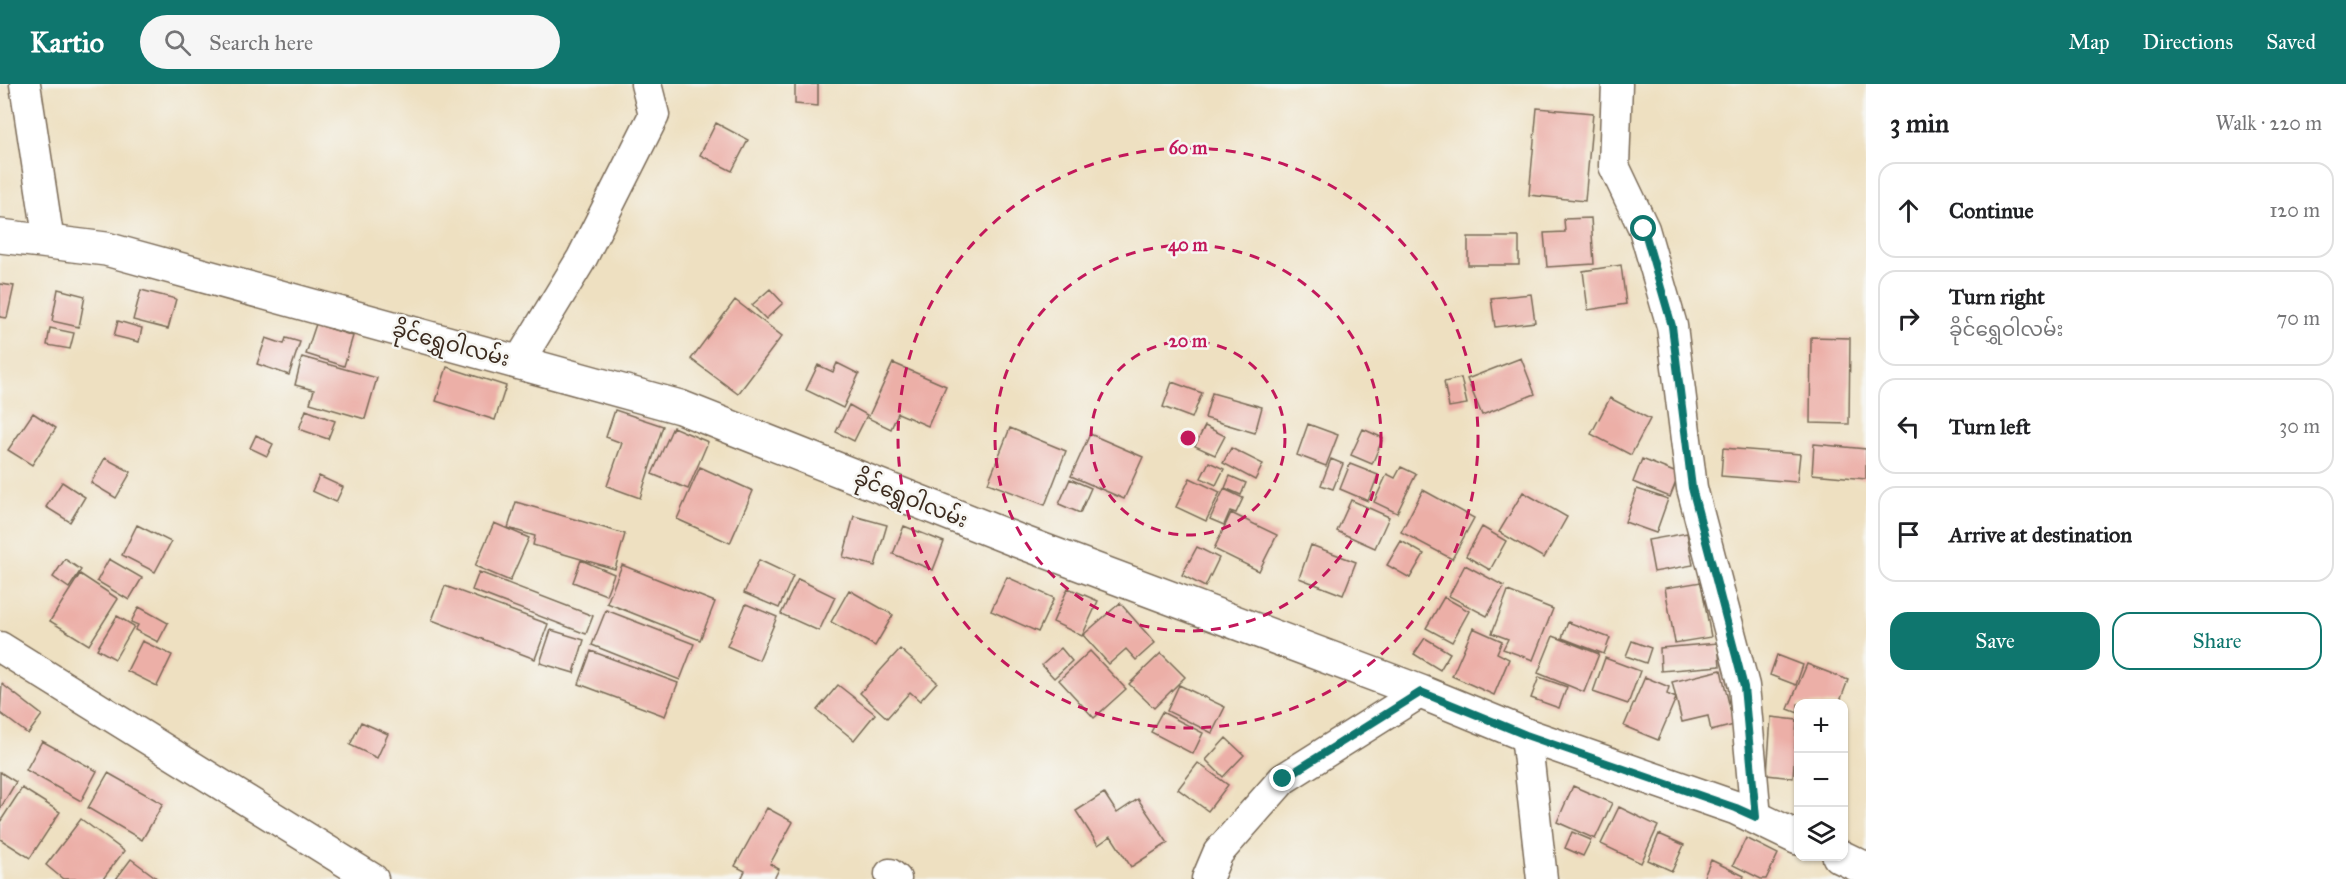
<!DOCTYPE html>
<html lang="en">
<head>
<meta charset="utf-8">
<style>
	body { margin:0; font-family:"IM FELL Great Primer","Noto Sans Myanmar",serif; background:#f6f6f6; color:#202124 }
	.controls { position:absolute; right:18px; bottom:18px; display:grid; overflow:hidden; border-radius:12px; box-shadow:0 2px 4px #0004 }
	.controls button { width:54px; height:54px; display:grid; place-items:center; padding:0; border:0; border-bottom:2px solid #e0e0e0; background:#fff; color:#202124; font:30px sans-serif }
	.stop { position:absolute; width:18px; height:18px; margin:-14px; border:4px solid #0f766e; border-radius:50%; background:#fff }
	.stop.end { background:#0f766e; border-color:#fff; box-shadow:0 2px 6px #0008 }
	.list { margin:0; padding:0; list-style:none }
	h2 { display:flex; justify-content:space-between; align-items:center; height:78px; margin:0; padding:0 24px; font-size:26px }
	h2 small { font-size:20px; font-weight:400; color:#757577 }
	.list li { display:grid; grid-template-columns:39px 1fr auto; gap:18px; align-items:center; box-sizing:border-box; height:96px; margin:0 12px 12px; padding:0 12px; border:2px solid #e0e0e0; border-radius:18px }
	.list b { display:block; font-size:22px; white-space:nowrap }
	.list p { margin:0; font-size:20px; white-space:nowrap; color:#757577 }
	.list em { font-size:20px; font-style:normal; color:#757577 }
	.actions { display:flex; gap:12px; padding:18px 24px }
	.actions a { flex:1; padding:14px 0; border:2px solid #0f766e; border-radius:18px; text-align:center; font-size:21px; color:#0f766e }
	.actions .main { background:#0f766e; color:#fff }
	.icon { flex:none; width:33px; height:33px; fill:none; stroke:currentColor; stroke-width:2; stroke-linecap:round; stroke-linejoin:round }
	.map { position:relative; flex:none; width:1866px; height:795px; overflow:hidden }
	header { display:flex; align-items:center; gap:36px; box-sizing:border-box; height:84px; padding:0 30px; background:#0f766e; color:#fff }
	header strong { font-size:28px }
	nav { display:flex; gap:33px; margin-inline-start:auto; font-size:21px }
	.search { width:420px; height:54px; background:#f6f6f6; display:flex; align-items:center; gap:15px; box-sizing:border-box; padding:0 21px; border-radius:33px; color:#757577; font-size:22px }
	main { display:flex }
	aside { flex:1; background:#fff }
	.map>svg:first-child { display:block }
	.building { fill:#ecafa7 }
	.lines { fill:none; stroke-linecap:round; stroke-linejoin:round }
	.street-casing { stroke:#7a6a57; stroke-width:33 }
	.secondary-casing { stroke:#7a6a57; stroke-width:36 }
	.street { stroke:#fff; stroke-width:30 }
	.secondary { stroke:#fff; stroke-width:33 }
	.route { stroke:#0f766e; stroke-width:8 }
	.ring { fill:none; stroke:#c2185b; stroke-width:3; stroke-dasharray:10 8 }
	.labels { text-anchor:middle; stroke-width:5; stroke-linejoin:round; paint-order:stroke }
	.street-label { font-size:21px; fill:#3b2a1e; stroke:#f6f6f2 }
	.centre { fill:#c2185b; stroke:#f6f6f2; stroke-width:3 }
	.ring-label { font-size:18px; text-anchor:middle; font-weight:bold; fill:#c2185b; stroke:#f6f6f2; stroke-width:5; stroke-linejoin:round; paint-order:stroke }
</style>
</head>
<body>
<header>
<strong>Kartio</strong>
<div class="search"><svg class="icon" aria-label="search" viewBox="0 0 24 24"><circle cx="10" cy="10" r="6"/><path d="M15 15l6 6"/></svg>Search here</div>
<nav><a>Map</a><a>Directions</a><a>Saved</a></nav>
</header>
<main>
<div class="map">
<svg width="1866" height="795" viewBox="0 0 1866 795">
	<rect width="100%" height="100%" fill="#f6f6f2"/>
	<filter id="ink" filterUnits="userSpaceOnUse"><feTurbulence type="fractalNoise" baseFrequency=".0167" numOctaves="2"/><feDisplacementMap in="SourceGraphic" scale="12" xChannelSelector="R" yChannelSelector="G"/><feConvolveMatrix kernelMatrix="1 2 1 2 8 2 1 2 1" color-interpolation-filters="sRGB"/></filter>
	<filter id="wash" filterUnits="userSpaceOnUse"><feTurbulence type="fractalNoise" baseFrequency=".008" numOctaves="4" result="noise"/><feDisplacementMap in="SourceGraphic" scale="24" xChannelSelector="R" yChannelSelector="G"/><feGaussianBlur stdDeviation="1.35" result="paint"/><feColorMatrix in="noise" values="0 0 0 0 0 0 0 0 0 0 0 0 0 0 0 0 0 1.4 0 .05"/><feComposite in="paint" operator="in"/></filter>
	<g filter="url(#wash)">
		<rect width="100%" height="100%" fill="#eee0c1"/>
		<g id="blocks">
			<path class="building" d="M 795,0 L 818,0 L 818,22 L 795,20 Z
				M 1537,24 L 1593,29 L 1585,117 L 1529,111 Z
				M 716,39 L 748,56 L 732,87 L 700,71 Z
				M 1591,134 L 1594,180 L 1547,183 L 1544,149 L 1565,148 L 1564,135 Z
				M 1468,153 L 1519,153 L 1519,181 L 1468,181 Z
				M 1621,181 L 1626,220 L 1588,226 L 1583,187 Z
				M 0,200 L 14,202 L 7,234 L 0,233 Z
				M 58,205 L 85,212 L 79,243 L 52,237 Z
				M 770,205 L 783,219 L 766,235 L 752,221 Z
				M 141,206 L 176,215 L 168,245 L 133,236 Z
				M 1531,210 L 1535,238 L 1495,243 L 1491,214 Z
				M 735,216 L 782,252 L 738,310 L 691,275 Z
				M 118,237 L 142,244 L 139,258 L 114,252 Z
				M 316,240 L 353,252 L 344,282 L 306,270 Z
				M 50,244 L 74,249 L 70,265 L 47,261 Z
				M 1811,253 L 1850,254 L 1849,340 L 1810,339 Z
				M 266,254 L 284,260 L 286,254 L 300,258 L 289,291 L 257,280 Z
				M 302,273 L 377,294 L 365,335 L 310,319 L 314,306 L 295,301 Z
				M 1521,274 L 1535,310 L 1482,331 L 1467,295 Z
				M 837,279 L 859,290 L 843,324 L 806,306 L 818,281 L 833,288 Z
				M 893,279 L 946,302 L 928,342 L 898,329 L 891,345 L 868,334 Z
				M 447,283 L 506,302 L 495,336 L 436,317 Z
				M 1461,294 L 1467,320 L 1449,323 L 1444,298 Z
				M 1172,298 L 1202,309 L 1192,334 L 1163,323 Z
				M 1212,309 L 1262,323 L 1255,349 L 1205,334 Z
				M 1610,314 L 1650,335 L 1631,371 L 1591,350 Z
				M 849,321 L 867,331 L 854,357 L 836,348 Z
				M 306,326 L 335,337 L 328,355 L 299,345 Z
				M 615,326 L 663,342 L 640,414 L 607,402 L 622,359 L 606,353 Z
				M 33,329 L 56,344 L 32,381 L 8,366 Z
				M 1308,340 L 1338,351 L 1326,382 L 1297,371 Z
				M 1205,342 L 1225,352 L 1215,371 L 1195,362 Z
				M 673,343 L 708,358 L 688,405 L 652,390 Z
				M 1010,344 L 1066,367 L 1045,421 L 988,399 Z
				M 1363,345 L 1383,354 L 1372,380 L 1351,371 Z
				M 1090,350 L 1143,373 L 1124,415 L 1071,392 Z
				M 256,351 L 273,360 L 267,372 L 250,364 Z
				M 1814,360 L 1866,365 L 1866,395 L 1812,390 Z
				M 1231,364 L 1263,380 L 1255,396 L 1223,379 Z
				M 1723,364 L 1800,370 L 1797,398 L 1721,392 Z
				M 105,374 L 131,388 L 116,414 L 91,399 Z
				M 1331,375 L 1343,380 L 1333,405 L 1321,401 Z
				M 1642,375 L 1679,390 L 1670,413 L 1633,398 Z
				M 1209,378 L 1224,385 L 1216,401 L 1201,394 Z
				M 1350,380 L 1378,391 L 1368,417 L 1340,405 Z
				M 700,383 L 753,407 L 730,459 L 677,435 Z
				M 1401,383 L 1416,390 L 1397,429 L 1374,418 L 1387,390 L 1395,394 Z
				M 319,392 L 343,403 L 336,418 L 312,407 Z
				M 1230,392 L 1246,399 L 1241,411 L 1225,404 Z
				M 1190,394 L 1220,408 L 1206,437 L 1176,423 Z
				M 1070,395 L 1091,404 L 1080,429 L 1059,420 Z
				M 62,398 L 85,413 L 70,438 L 46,423 Z
				M 1224,405 L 1243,414 L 1236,429 L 1230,427 L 1224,441 L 1210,435 Z
				M 1637,405 L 1668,415 L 1656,449 L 1625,438 Z
				M 1423,406 L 1474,434 L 1452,475 L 1401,448 Z
				M 1523,408 L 1567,433 L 1544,474 L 1499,448 Z
				M 1351,416 L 1389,433 L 1375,464 L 1337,447 Z
				M 516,418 L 625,450 L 615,485 L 533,461 L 535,452 L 508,444 Z
				M 1231,429 L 1277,451 L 1259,487 L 1214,465 Z
				M 854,432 L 887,441 L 875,482 L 843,473 Z
				M 494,439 L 529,454 L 510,497 L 475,482 Z
				M 137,441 L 171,458 L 155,488 L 122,471 Z
				M 904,442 L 944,458 L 933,486 L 893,470 Z
				M 1482,443 L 1506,457 L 1490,486 L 1466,472 Z
				M 1687,449 L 1693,481 L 1654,488 L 1648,456 Z
				M 1401,457 L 1424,470 L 1410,494 L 1387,481 Z
				M 1311,461 L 1356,478 L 1343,511 L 1299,494 Z
				M 1197,463 L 1219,474 L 1205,503 L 1182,491 Z
				M 65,475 L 81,486 L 69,504 L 53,493 Z
				M 109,475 L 142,494 L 129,516 L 97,497 Z
				M 581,476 L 614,490 L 606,511 L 573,498 Z
				M 759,476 L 793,492 L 779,524 L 744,509 Z
				M 622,481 L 715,518 L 700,556 L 607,519 Z
				M 1465,481 L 1504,502 L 1487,532 L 1449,512 Z
				M 479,488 L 593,532 L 586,550 L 472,506 Z
				M 80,490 L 118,515 L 89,561 L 50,537 Z
				M 1007,493 L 1054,514 L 1038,548 L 991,527 Z
				M 798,495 L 835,513 L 819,547 L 781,530 Z
				M 1701,498 L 1711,553 L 1675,559 L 1665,504 Z
				M 445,502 L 548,540 L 535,575 L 432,536 Z
				M 1068,504 L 1098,517 L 1082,552 L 1053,538 Z
				M 849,506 L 893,531 L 875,562 L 831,538 Z
				M 1508,507 L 1553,525 L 1533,576 L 1503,565 L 1508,555 L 1492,549 Z
				M 1444,513 L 1469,527 L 1452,558 L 1426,544 Z
				M 1120,519 L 1155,559 L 1136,576 L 1126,565 L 1109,580 L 1083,551 Z
				M 746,520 L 777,533 L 759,576 L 727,562 Z
				M 139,523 L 168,539 L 158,558 L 135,546 L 138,541 L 131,538 Z
				M 606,526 L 694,560 L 680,596 L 592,561 Z
				M 117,532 L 134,542 L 115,575 L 97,565 Z
				M 1568,538 L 1610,554 L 1604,570 L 1562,554 Z
				M 1473,544 L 1502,557 L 1497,569 L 1509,575 L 1494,611 L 1452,592 Z
				M 551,546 L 584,556 L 574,589 L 540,579 Z
				M 1553,552 L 1599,570 L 1584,608 L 1538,589 Z
				M 1425,554 L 1450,569 L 1440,586 L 1414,570 Z
				M 142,557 L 172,571 L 157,602 L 127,587 Z
				M 1632,557 L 1651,564 L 1646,579 L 1626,572 Z
				M 1718,559 L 1720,582 L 1661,587 L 1660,564 Z
				M 1061,564 L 1072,577 L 1054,594 L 1042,581 Z
				M 900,565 L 937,598 L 920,617 L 910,608 L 887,634 L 860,609 Z
				M 591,567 L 678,599 L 665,632 L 579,600 Z
				M 1090,567 L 1126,605 L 1094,634 L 1059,596 Z
				M 1161,569 L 1185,593 L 1154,624 L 1129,600 Z
				M 1777,571 L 1803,581 L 1796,601 L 1770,591 Z
				M 1605,574 L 1640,587 L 1628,620 L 1593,608 Z
				M 1807,580 L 1848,596 L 1839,620 L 1798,620 L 1798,629 L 1788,625 Z
				M 1721,586 L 1734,641 L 1711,647 L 1708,632 L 1682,638 L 1672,598 Z
				M 1539,593 L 1567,603 L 1559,624 L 1531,614 Z
				M 1645,593 L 1669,603 L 1667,610 L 1676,614 L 1658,656 L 1624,642 Z
				M 2,600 L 42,631 L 28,650 L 0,629 Z
				M 838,601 L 875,630 L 854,656 L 817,626 Z
				M 1179,601 L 1225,623 L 1212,649 L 1167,627 Z
				M 1162,628 L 1203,649 L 1193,670 L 1151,648 Z
				M 1771,633 L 1797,636 L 1793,694 L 1767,691 Z
				M 361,638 L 388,650 L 377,674 L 350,661 Z
				M 1226,654 L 1244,671 L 1223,693 L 1206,676 Z
				M 42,657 L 97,687 L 81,717 L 26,686 Z
				M 1198,679 L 1228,701 L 1208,727 L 1178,705 Z
				M 0,688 L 16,698 L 0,725 Z
				M 108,689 L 163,720 L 142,756 L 88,724 Z
				M 1573,702 L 1612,719 L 1595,755 L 1557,738 Z
				M 22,704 L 60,728 L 30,774 L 0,755 L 0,738 Z
				M 1104,709 L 1117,729 L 1138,715 L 1168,759 L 1131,783 L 1111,752 L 1098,761 L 1076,727 Z
				M 1619,723 L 1658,742 L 1641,779 L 1601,760 Z
				M 767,724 L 793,738 L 770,780 L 779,785 L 774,795 L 741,795 L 745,787 L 735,782 Z
				M 81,735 L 124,767 L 103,795 L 63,795 L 46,781 Z
				M 1572,748 L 1591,756 L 1583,772 L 1565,764 Z
				M 1659,750 L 1684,761 L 1672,787 L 1648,776 Z
				M 1746,754 L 1778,770 L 1766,795 L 1761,795 L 1733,781 Z
				M 131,775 L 158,795 L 116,795 Z
				M 1711,776 L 1744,792 L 1743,795 L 1703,795 Z"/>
		</g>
	</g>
	<g filter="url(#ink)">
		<use href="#blocks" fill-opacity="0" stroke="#7a6a57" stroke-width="1.5"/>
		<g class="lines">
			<defs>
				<path id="street" d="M 25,0 L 49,158
					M 1617,0 L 1614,82 L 1644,145 L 1672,242 L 1692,404 L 1744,602 L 1756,733
					M 518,279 L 582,174 L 654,31 L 646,0
					M 0,563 L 373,795
					M 1526,651 L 1542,795
					M 890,790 L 896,795
					M 1207,795 L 1218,769 L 1283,695 L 1421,608"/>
				<path id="secondary" d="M 0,152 L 106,165 L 680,323 L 1016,456 L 1421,608 L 1526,651 L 1736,724 L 1798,754
					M 1839,772 L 1866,785"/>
			</defs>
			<use href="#street" class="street-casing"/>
			<use href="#secondary" class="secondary-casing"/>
			<use href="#street" class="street"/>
			<use href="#secondary" class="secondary"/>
		</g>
	</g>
	<g class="lines" filter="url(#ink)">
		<path class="route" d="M 1283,695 L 1421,608 L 1526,651 L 1736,724 L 1756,733 L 1744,603 L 1692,404 L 1672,242 L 1644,145"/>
	</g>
	<g class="ring">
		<circle cx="1188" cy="354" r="97"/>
		<circle cx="1188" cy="354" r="193"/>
		<circle cx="1188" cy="354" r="290"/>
	</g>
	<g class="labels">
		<g class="street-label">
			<text transform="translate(451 260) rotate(15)" y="7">ခိုင်ရွှေဝါလမ်း</text>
			<text transform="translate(911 415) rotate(22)" y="7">ခိုင်ရွှေဝါလမ်း</text>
		</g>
	</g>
	<circle cx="1188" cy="354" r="9" class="centre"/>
	<g class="ring-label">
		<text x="1188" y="70">60 m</text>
		<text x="1188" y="167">40 m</text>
		<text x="1188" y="263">20 m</text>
	</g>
</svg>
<div class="controls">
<button>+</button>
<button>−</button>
<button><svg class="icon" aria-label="layers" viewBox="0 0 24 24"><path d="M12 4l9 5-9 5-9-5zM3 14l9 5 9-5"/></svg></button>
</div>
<div class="stop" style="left:1644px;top:145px"></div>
<div class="stop end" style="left:1283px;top:695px"></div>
</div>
<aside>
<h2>3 min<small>Walk · 220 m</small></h2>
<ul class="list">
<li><svg class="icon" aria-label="ahead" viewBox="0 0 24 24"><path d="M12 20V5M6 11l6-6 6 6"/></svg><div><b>Continue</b></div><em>120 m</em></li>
<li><svg class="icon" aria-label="right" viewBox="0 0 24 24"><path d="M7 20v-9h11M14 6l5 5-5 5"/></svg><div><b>Turn right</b><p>ခိုင်ရွှေဝါလမ်း</p></div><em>70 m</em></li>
<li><svg class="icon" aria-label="left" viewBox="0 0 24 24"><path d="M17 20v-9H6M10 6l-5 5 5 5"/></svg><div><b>Turn left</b></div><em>30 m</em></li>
<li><svg class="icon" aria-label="arrive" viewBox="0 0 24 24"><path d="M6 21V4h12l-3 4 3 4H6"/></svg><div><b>Arrive at destination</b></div></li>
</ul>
<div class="actions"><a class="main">Save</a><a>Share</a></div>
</aside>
</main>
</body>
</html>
